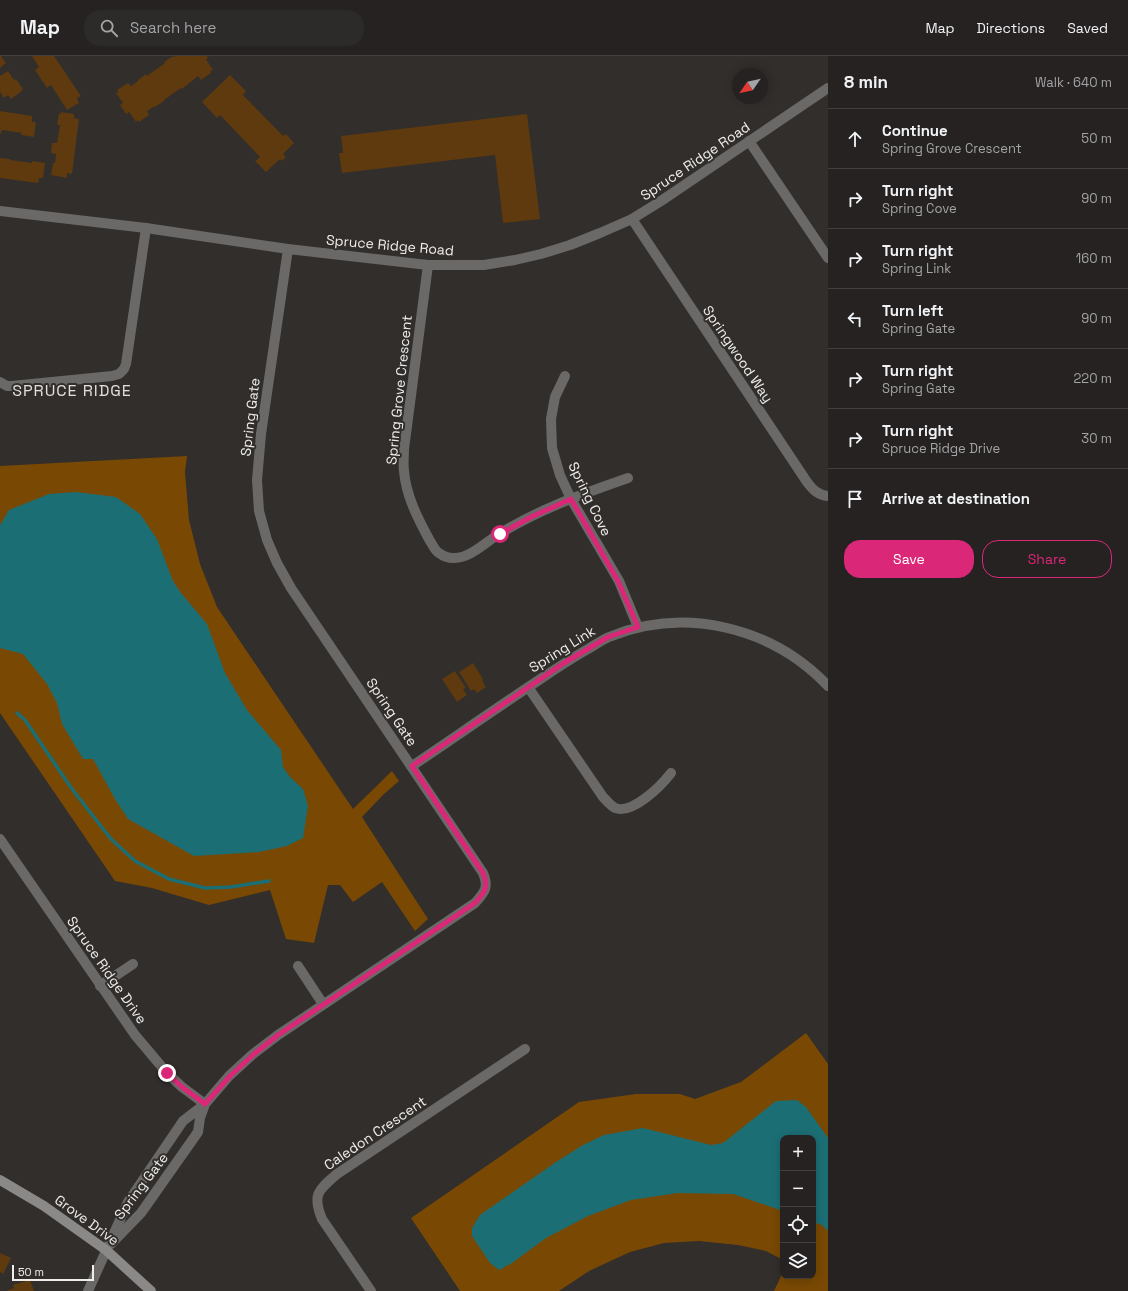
<!DOCTYPE html>
<html lang="en">
<head>
<meta charset="utf-8">
<style>
	body { margin:0; font-family:"Space Grotesk",sans-serif; background:#2d2a2a; color:#f1f3f6 }
	.controls { position:absolute; right:12px; bottom:12px; display:grid; overflow:hidden; border-radius:8px; box-shadow:0 2px 10px #0003 }
	.controls button { width:36px; height:36px; display:grid; place-items:center; padding:0; border:0; border-bottom:1px solid #423f3f; background:#252221; color:#f1f3f6; font:20px sans-serif }
	.compass { position:absolute; left:732px; top:12px; width:36px; height:36px; border-radius:50%; background:#252221; box-shadow:0 2px 10px #0003; rotate:236deg }
	.scale { position:absolute; left:12px; bottom:10px; width:82px; box-sizing:border-box; padding-left:4px; border:2px solid #efeeec; border-top:0; font-size:11px; line-height:14px; white-space:nowrap; color:#efeeec; -webkit-text-stroke:3px #312e2c; paint-order:stroke }
	.stop { position:absolute; width:12px; height:12px; margin:-9px; border:3px solid #db2777; border-radius:50%; background:#fff }
	.stop.end { background:#db2777; border-color:#fff; box-shadow:0 1px 4px #0008 }
	.list { margin:0; padding:0; list-style:none }
	h2 { display:flex; justify-content:space-between; align-items:center; height:52px; margin:0; padding:0 16px; font-size:17px }
	h2 small { font-size:13px; font-weight:400; color:#a3a4a5 }
	.list li { display:grid; grid-template-columns:26px 1fr auto; gap:12px; align-items:center; box-sizing:border-box; height:60px; padding:0 16px; border-top:1px solid #423f3f }
	.list b { display:block; font-size:15px; white-space:nowrap }
	.list p { margin:0; font-size:13px; white-space:nowrap; color:#a3a4a5 }
	.list em { font-size:13px; font-style:normal; color:#a3a4a5 }
	.actions { display:flex; gap:8px; padding:12px 16px }
	.actions a { flex:1; padding:9px 0; border:1px solid #db2777; border-radius:16px; text-align:center; font-size:14px; color:#db2777 }
	.actions .main { background:#db2777; color:#fff }
	.icon { flex:none; width:22px; height:22px; fill:none; stroke:currentColor; stroke-width:2; stroke-linecap:round; stroke-linejoin:round }
	.map { position:relative; flex:none; width:828px; height:1235px; overflow:hidden }
	header { display:flex; align-items:center; gap:24px; box-sizing:border-box; height:56px; padding:0 20px; background:#252221; border-bottom:1px solid #423f3f }
	header strong { font-size:19px }
	nav { display:flex; gap:22px; margin-inline-start:auto; font-size:14px }
	.search { width:280px; height:36px; background:#2d2a2a; display:flex; align-items:center; gap:10px; box-sizing:border-box; padding:0 14px; border-radius:16px; color:#a3a4a5; font-size:15px }
	main { display:flex }
	aside { flex:1; background:#252221 }
	.map>svg:first-child { display:block }
	.green { fill:#794903 }
	.water { fill:#1c6e75 }
	.lines { fill:none; stroke-linecap:round; stroke-linejoin:round }
	.stream { stroke:#1c6e75; stroke-width:3.5 }
	.building { fill:#5e3a0e }
	.minor { stroke:#6a6967; stroke-width:10 }
	.tertiary { stroke:#6a6967; stroke-width:10 }
	.secondary { stroke:#8b8987; stroke-width:10 }
	.route { stroke:#db2777; stroke-width:5 }
	.labels { text-anchor:middle; stroke-width:4; stroke-linejoin:round; paint-order:stroke }
	.street-label { font-size:14px; fill:#efeeec; stroke:#312e2c }
	.quarter-label { font-size:16px; letter-spacing:1px; fill:#e3dfdc; stroke:#312e2c }
</style>
</head>
<body>
<header>
<strong>Map</strong>
<div class="search"><svg class="icon" aria-label="search" viewBox="0 0 24 24"><circle cx="10" cy="10" r="6"/><path d="M15 15l6 6"/></svg>Search here</div>
<nav><a>Map</a><a>Directions</a><a>Saved</a></nav>
</header>
<main>
<div class="map">
<svg width="828" height="1235" viewBox="0 0 828 1235">
	<rect width="100%" height="100%" fill="#312e2c"/>
	<path class="green" d="M 187,400 L 185,416 L 189,464 L 200,508 L 217,551 L 353,753 L 392,715 L 399,725 L 384,738 L 362,761 L 428,863 L 415,875 L 382,826 L 353,846 L 340,829 L 328,829 L 314,887 L 286,883 L 270,834 L 209,849 L 152,832 L 115,825 L 0,657 L 0,410 Z
		M 806,977 L 828,1008 L 828,1235 L 774,1235 L 783,1216 L 783,1220 L 813,1220 L 813,1082 L 783,1082 L 783,1204 L 766,1195 L 738,1189 L 699,1185 L 664,1187 L 630,1196 L 589,1215 L 559,1235 L 460,1235 L 411,1162 L 579,1046 L 636,1038 L 680,1038 L 695,1043 L 741,1026 Z"/>
	<path class="water" d="M 76,436 L 116,441 L 140,458 L 157,483 L 173,525 L 181,537 L 207,568 L 225,617 L 247,654 L 281,694 L 283,711 L 290,721 L 303,733 L 308,750 L 303,782 L 287,790 L 259,796 L 194,800 L 128,763 L 115,743 L 93,703 L 83,703 L 62,668 L 57,647 L 47,628 L 23,598 L 0,592 L 0,469 L 9,454 L 49,438 Z
		M 797,1044 L 806,1051 L 828,1082 L 828,1175 L 822,1169 L 813,1166 L 813,1082 L 783,1082 L 783,1155 L 733,1138 L 678,1137 L 631,1144 L 588,1160 L 546,1182 L 512,1207 L 499,1214 L 490,1207 L 472,1180 L 472,1172 L 480,1159 L 556,1106 L 583,1089 L 604,1079 L 643,1072 L 711,1089 L 723,1087 L 776,1045 Z"/>
	<g class="lines">
		<path class="stream" d="M 17,657 L 25,664 L 72,733 L 111,783 L 135,805 L 169,823 L 205,832 L 231,831 L 269,825"/>
	</g>
	<path class="building" d="M 0,0 L 1,0 L 6,7 L 0,12 Z
		M 32,0 L 54,0 L 81,40 L 77,42 L 79,47 L 67,54 L 51,29 L 47,32 L 35,14 L 39,11 Z
		M 173,0 L 174,1 L 176,0 L 207,0 L 208,2 L 206,3 L 213,14 L 210,15 L 211,17 L 201,24 L 198,20 L 182,33 L 181,32 L 164,44 L 164,45 L 155,51 L 155,50 L 147,55 L 149,59 L 139,66 L 138,64 L 136,66 L 129,56 L 126,58 L 120,49 L 123,47 L 116,37 L 119,36 L 117,34 L 128,27 L 131,30 L 138,25 L 138,24 L 146,18 L 147,20 L 165,7 L 164,6 Z
		M 8,15 L 14,24 L 16,23 L 23,33 L 21,34 L 22,35 L 11,43 L 8,39 L 4,42 L 0,36 L 0,20 Z
		M 230,19 L 246,35 L 243,39 L 283,80 L 286,78 L 294,87 L 283,98 L 286,101 L 282,105 L 280,103 L 266,116 L 255,105 L 260,101 L 220,59 L 217,62 L 202,46 Z
		M 0,55 L 32,60 L 32,66 L 36,66 L 34,81 L 21,79 L 22,77 L 2,74 L 0,79 Z
		M 61,56 L 74,58 L 74,62 L 79,63 L 72,118 L 67,117 L 67,122 L 51,119 L 53,107 L 55,107 L 56,98 L 51,97 L 52,87 L 57,87 L 60,69 L 57,69 L 59,57 L 61,58 Z
		M 527,58 L 540,163 L 503,167 L 495,99 L 342,117 L 339,97 L 343,97 L 341,80 Z
		M 0,102 L 10,103 L 10,104 L 32,107 L 32,105 L 45,107 L 43,122 L 39,122 L 38,127 L 0,122 Z
		M 473,607 L 483,623 L 482,624 L 486,631 L 477,637 L 474,633 L 471,635 L 459,616 Z
		M 455,615 L 466,632 L 463,633 L 467,639 L 457,646 L 442,623 Z
		M 0,1197 L 11,1202 L 3,1218 L 0,1216 Z
		M 30,1224 L 34,1235 L 6,1235 L 14,1232 L 13,1229 Z"/>
	<g class="lines">
		<path class="minor" d="M 749,85 L 828,202
			M 632,163 L 807,426 C 813,434 818,439 828,440
			M 428,209 L 404,393 C 404,400 403,408 404,415 C 406,440 418,463 430,485 C 433,489 435,495 439,497 C 443,500 448,502 453,502 C 467,503 482,490 493,482 C 534,455 582,438 628,422
			M 565,320 L 555,341 L 551,363 L 552,392 L 560,419 L 571,443 L 619,525 L 638,571
			M 0,326 L 7,330 L 12,330 L 112,320 L 119,318 L 124,313 L 126,308 L 146,172
			M 528,631 L 603,741 C 607,745 610,749 615,752 C 632,759 661,730 671,717
			M 412,710 C 455,681 498,651 542,622 C 557,612 572,602 588,593 C 595,589 602,584 609,581 C 685,550 772,571 828,630
			M 0,783 L 135,979 L 167,1017 L 182,1031 L 205,1048
			M 298,910 L 323,948
			M 100,930 L 133,908
			M 111,1188 L 141,1157 L 198,1076 L 200,1062 L 205,1048
			M 88,1235 L 128,1146 L 183,1065 L 205,1048 L 229,1020 L 253,998 L 278,979 L 475,847 C 485,836 489,831 483,817 L 291,532 L 277,507 L 267,484 L 259,455 L 257,424 L 261,378 L 288,193
			M 371,1235 L 322,1163 C 312,1139 318,1134 337,1118 L 525,993"/>
		<path class="tertiary" d="M 0,155 L 146,172 L 288,193 L 428,209 L 484,209 L 515,204 L 541,198 L 570,189 L 600,177 L 632,163 L 661,145 L 828,32"/>
		<path class="secondary" d="M 0,1124 L 44,1150 L 106,1194 L 151,1235"/>
	</g>
	<g class="lines">
		<path class="route" d="M 167,1017 L 182,1031 L 205,1048 L 230,1020 L 254,998 L 278,979 L 475,847 C 485,836 489,831 483,817 L 412,710 L 564,607 L 608,581 L 638,571 L 618,525 L 571,443 L 531,461 L 500,478"/>
	</g>
	<g class="labels">
		<g class="street-label">
			<text transform="translate(695 105) rotate(-34)" y="5">Spruce Ridge Road</text>
			<text transform="translate(390 189) rotate(5)" y="5">Spruce Ridge Road</text>
			<text transform="translate(738 298) rotate(56)" y="5">Springwood Way</text>
			<text transform="translate(399 334) rotate(-84)" y="5">Spring Grove Crescent</text>
			<text transform="translate(250 361) rotate(-83)" y="5">Spring Gate</text>
			<text transform="translate(590 443) rotate(64)" y="5">Spring Cove</text>
			<text transform="translate(562 593) rotate(-32)" y="5">Spring Link</text>
			<text transform="translate(392 656) rotate(56)" y="5">Spring Gate</text>
			<text transform="translate(107 914) rotate(55)" y="5">Spruce Ridge Drive</text>
			<text transform="translate(375 1077) rotate(-34)" y="5">Caledon Crescent</text>
			<text transform="translate(141 1130) rotate(-53)" y="5">Spring Gate</text>
			<text transform="translate(87 1164) rotate(36)" y="5">Grove Drive</text>
		</g>
		<g class="quarter-label">
			<text x="72" y="340">SPRUCE RIDGE</text>
		</g>
	</g>
</svg>
<div class="controls">
<button>+</button>
<button>−</button>
<button><svg class="icon" aria-label="locate" viewBox="0 0 24 24"><circle cx="12" cy="12" r="6"/><path d="M12 2v4M12 18v4M2 12h4M18 12h4"/></svg></button>
<button><svg class="icon" aria-label="layers" viewBox="0 0 24 24"><path d="M12 4l9 5-9 5-9-5zM3 14l9 5 9-5"/></svg></button>
</div>
<svg class="compass" viewBox="-18 -18 36 36"><path d="M0-13l5 13h-10z" fill="#e53935"/><path d="M0 13l5-13h-10z" fill="#a3a4a5"/></svg>
<div class="scale">50 m</div>
<div class="stop" style="left:500px;top:478px"></div>
<div class="stop end" style="left:167px;top:1017px"></div>
</div>
<aside>
<h2>8 min<small>Walk · 640 m</small></h2>
<ul class="list">
<li><svg class="icon" aria-label="ahead" viewBox="0 0 24 24"><path d="M12 20V5M6 11l6-6 6 6"/></svg><div><b>Continue</b><p>Spring Grove Crescent</p></div><em>50 m</em></li>
<li><svg class="icon" aria-label="right" viewBox="0 0 24 24"><path d="M7 20v-9h11M14 6l5 5-5 5"/></svg><div><b>Turn right</b><p>Spring Cove</p></div><em>90 m</em></li>
<li><svg class="icon" aria-label="right" viewBox="0 0 24 24"><path d="M7 20v-9h11M14 6l5 5-5 5"/></svg><div><b>Turn right</b><p>Spring Link</p></div><em>160 m</em></li>
<li><svg class="icon" aria-label="left" viewBox="0 0 24 24"><path d="M17 20v-9H6M10 6l-5 5 5 5"/></svg><div><b>Turn left</b><p>Spring Gate</p></div><em>90 m</em></li>
<li><svg class="icon" aria-label="right" viewBox="0 0 24 24"><path d="M7 20v-9h11M14 6l5 5-5 5"/></svg><div><b>Turn right</b><p>Spring Gate</p></div><em>220 m</em></li>
<li><svg class="icon" aria-label="right" viewBox="0 0 24 24"><path d="M7 20v-9h11M14 6l5 5-5 5"/></svg><div><b>Turn right</b><p>Spruce Ridge Drive</p></div><em>30 m</em></li>
<li><svg class="icon" aria-label="arrive" viewBox="0 0 24 24"><path d="M6 21V4h12l-3 4 3 4H6"/></svg><div><b>Arrive at destination</b></div></li>
</ul>
<div class="actions"><a class="main">Save</a><a>Share</a></div>
</aside>
</main>
</body>
</html>
